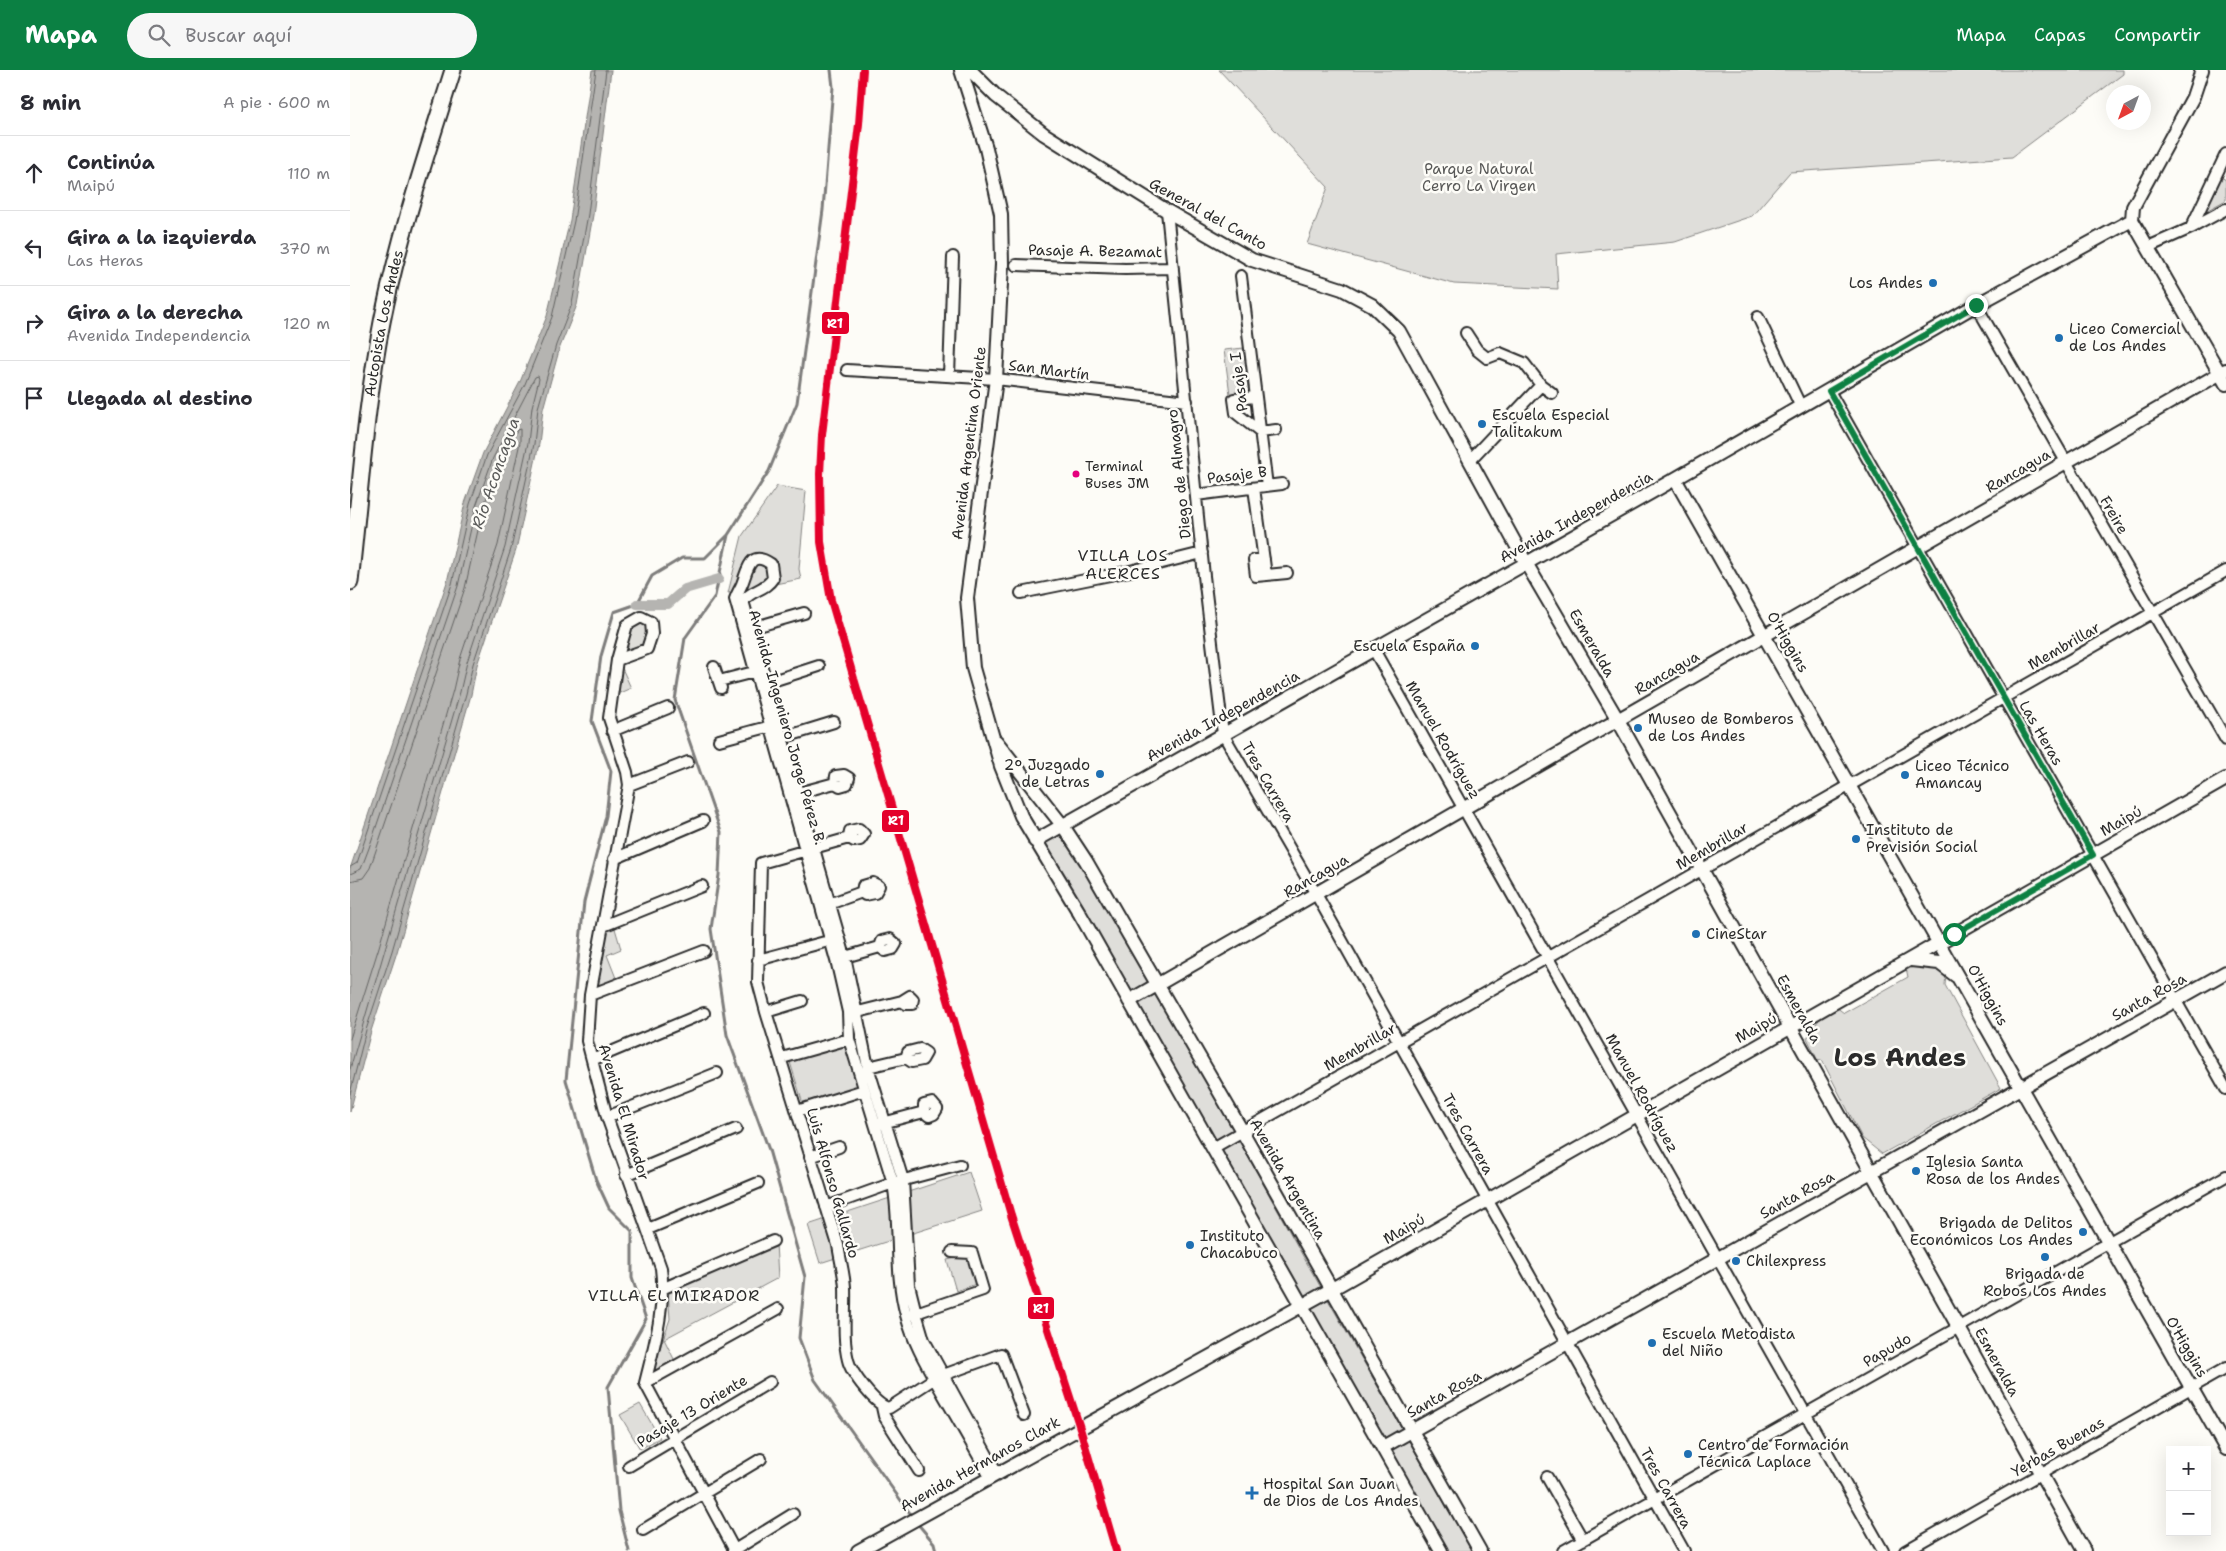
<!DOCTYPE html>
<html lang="es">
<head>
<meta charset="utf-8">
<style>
	body { margin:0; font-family:"Shantell Sans",sans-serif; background:#f7f7f7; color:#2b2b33 }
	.controls { position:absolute; right:15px; bottom:15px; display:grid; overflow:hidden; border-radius:0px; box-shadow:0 5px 20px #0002 }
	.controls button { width:45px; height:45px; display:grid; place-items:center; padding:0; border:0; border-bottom:1px solid #e1e1e2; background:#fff; color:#2b2b33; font:25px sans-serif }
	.compass { position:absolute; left:1756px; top:15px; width:45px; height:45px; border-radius:50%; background:#fff; box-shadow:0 5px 20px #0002; rotate:221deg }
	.stop { position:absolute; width:15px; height:15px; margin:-11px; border:4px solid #0b8043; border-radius:50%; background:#fff }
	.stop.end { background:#0b8043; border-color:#fff; box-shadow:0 1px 5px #0008 }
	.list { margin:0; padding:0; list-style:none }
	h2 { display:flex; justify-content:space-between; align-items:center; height:65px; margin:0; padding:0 20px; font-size:21px }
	h2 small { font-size:16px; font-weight:400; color:#7c7c81 }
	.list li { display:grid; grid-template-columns:32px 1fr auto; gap:15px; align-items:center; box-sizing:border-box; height:75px; padding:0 20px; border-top:1px solid #e1e1e2 }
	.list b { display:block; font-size:19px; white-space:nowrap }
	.list p { margin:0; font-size:16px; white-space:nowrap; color:#7c7c81 }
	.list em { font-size:16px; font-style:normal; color:#7c7c81 }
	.icon { flex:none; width:28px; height:28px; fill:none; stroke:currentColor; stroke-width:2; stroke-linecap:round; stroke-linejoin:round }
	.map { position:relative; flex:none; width:1876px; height:1481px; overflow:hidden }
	header { display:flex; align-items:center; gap:30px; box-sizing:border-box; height:70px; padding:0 25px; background:#0b8043; color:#fff }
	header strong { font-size:24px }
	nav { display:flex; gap:28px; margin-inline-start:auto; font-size:18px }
	.search { width:350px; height:45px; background:#f7f7f7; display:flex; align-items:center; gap:12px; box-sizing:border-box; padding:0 18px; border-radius:28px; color:#7c7c81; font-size:19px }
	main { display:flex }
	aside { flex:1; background:#fff }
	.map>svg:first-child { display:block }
	.green { fill:#dfdeda; stroke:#858482 }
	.water { fill:#b5b4b1; stroke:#7e7d7b }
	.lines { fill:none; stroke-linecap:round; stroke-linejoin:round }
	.shore { stroke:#626261; stroke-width:1 }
	.stream { stroke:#7e7d7b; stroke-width:3 }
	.canal { stroke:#b5b4b1; stroke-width:10 }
	.minor-casing { stroke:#2b2b2b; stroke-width:14 }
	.major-casing { stroke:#2b2b2b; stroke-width:16 }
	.highway-casing { stroke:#2b2b2b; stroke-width:19 }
	.minor { stroke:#fdfcf7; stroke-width:10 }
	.major { stroke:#fdfcf7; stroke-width:12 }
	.highway { stroke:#fdfcf7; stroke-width:15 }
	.rail-1-casing { stroke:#fdfcf7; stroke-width:11 }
	.rail-1 { stroke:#e4002b; stroke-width:8 }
	.route { stroke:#0b8043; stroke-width:6 }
	.poi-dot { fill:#1f6fb2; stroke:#fdfcf7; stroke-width:2 }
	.bus-dot { fill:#e5007d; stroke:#fdfcf7; stroke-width:2 }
	.labels { text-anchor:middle; stroke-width:5; stroke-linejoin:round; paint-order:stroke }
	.bus-label { font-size:14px; fill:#2b2b2b; stroke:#fdfcf7; text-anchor:start }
	.park-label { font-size:15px; fill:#585857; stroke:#fdfcf7 }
	.street-label { font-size:15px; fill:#2b2b2b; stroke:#fdfcf7 }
	.poi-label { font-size:15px; fill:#2b2b2b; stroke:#fdfcf7; text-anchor:start }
	.water-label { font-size:16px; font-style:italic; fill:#5b5b5a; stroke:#fdfcf7 }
	.neighbourhood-label { font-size:16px; letter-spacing:1px; fill:#2b2b2b; stroke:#fdfcf7 }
	.town-label { font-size:25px; font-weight:bold; fill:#2b2b2b; stroke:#fdfcf7 }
	.line-badge { stroke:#fdfcf7; stroke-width:2 }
	.badge-label { font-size:14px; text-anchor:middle; font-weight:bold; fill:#fff }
</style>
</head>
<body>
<header>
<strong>Mapa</strong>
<div class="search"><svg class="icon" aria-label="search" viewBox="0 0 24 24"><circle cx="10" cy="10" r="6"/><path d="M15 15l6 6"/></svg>Buscar aquí</div>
<nav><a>Mapa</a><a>Capas</a><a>Compartir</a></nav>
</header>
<main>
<aside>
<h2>8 min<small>A pie · 600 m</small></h2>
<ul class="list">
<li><svg class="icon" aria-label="ahead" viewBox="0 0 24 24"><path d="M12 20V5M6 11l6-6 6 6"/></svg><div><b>Continúa</b><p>Maipú</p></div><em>110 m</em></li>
<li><svg class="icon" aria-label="left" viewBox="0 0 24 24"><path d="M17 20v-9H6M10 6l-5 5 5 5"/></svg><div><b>Gira a la izquierda</b><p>Las Heras</p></div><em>370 m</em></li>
<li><svg class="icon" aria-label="right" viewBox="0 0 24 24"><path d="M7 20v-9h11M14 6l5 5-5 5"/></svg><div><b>Gira a la derecha</b><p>Avenida Independencia</p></div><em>120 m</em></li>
<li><svg class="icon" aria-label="arrive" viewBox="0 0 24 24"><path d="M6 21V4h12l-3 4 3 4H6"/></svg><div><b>Llegada al destino</b></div></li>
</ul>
</aside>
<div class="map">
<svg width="1876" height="1481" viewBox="0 0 1876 1481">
	<rect width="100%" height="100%" fill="#fdfcf7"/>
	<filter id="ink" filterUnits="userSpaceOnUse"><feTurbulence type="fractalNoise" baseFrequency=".02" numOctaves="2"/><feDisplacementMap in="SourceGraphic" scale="10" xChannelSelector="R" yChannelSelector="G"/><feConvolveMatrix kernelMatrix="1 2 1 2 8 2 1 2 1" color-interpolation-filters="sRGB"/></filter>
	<g filter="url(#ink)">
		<path class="green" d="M 869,0 L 1773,0 L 1773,4 L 1662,87 L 1440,102 L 1402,146 L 1393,149 L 1325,172 L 1206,184 L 1208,219 L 1104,214 L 957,174 L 978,117 Z
			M 1871,107 L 1876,110 L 1876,130 L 1856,141 Z
			M 894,278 L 899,322 L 880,324 L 874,280 Z
			M 427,416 L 456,421 L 449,499 L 451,509 L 378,523 L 392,466 Z
			M 288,553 L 297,555 L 292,577 L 278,583 L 274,579 L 280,558 Z
			M 271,596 L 281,618 L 265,625 Z
			M 713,759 L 737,795 L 954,1188 L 1122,1481 L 1094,1481 L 693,774 Z
			M 264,855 L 271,879 L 257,885 L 266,908 L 247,917 L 257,859 Z
			M 1567,893 L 1583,895 L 1596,904 L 1595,915 L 1651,1018 L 1532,1084 L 1512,1068 L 1472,990 L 1468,991 L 1457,968 L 1470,948 L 1486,937 L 1494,943 L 1558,907 L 1556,898 Z
			M 495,974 L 509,1019 L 453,1034 L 440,992 Z
			M 619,1102 L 632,1141 L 470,1193 L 458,1155 Z
			M 426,1173 L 428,1208 L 314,1269 L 325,1291 L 301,1304 L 320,1249 L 318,1220 Z
			M 615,1186 L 620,1188 L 626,1214 L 606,1221 L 597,1190 Z
			M 290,1334 L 310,1368 L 290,1379 L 270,1345 Z"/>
		<path class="water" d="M 242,0 L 261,0 L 243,145 L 227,235 L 210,277 L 193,339 L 189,374 L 166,480 L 127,595 L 121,625 L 47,882 L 21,961 L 0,1042 L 0,799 L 97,512 L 115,433 L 133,383 L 170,312 L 197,246 L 220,150 Z"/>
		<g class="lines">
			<path class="shore" d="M 0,797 L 7,793 L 102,514 L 120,434 L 137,385 L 175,314 L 202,247 L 224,151 L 246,0
				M 0,804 L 11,799 L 19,778 L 108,516 L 126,436 L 143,388 L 185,307 L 188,306 L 189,309 L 182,337 L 178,373 L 155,477 L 117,592 L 110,622 L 0,999
				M 0,811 L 13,808 L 20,798 L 115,518 L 133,438 L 150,391 L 167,360 L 170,359 L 170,372 L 148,475 L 110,589 L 103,620 L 29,877 L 0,969
				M 0,1024 L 16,960 L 42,881 L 116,624 L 123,594 L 161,479 L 184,374 L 188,338 L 206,275 L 222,234 L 238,144 L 256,0"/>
			<path class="stream" d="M 481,0 L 483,17 L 473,140 L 447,333 L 419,401 L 378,465 L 365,526 L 335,568 L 325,630 L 371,762 L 369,805 L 361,859 L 377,965 L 419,1080 L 455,1207 L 449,1268 L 465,1310 L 562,1446
				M 567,1453 L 584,1473 L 586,1481
				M 279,1481 L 269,1441 L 258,1317 L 296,1249 L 282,1208 L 282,1161 L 259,1138 L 246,1110 L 216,1010 L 234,832 L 256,746 L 261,701 L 242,651 L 251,586 L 264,542 L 287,534 L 302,506 L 332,488 L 355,488 L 378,465"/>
			<path class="canal" d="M 287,534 L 318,534 L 335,519 L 369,509"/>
			<defs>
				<path id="minor" d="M 817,141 L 854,506 L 873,664 L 966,824 L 1334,1481
					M 1841,158 L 1876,84
					M 1798,177 L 1841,158 L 1876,139
					M 666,195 L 775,199 L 823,198
					M 891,206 L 917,416
					M 1626,235 L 1876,670
					M 1408,247 L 1451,337
					M 1116,263 L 1127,280 L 1137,288 L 1150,283 L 1174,293 L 1191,315 L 1120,390
					M 497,300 L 646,309 L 837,331
					M 599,306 L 603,187
					M 1191,315 L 1202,323
					M 1479,321 L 1876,1019
					M 906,327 L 884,329 L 886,343 L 910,362 L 926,360
					M 904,418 L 916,505
					M 846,425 L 932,414
					M 914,489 L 904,490 L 906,506 L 937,503
					M 671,523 L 780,501 L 852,483
					M 395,560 L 454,543
					M 1024,580 L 1533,1481
					M 267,590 L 297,579 L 302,564 L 301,552 L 291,547 L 277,555 L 267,590 L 259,648 L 277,702 L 279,715 L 240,925 L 237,971 L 257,1047 L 311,1198 C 316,1237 304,1276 295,1313 L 385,1481
					M 364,597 L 371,618
					M 369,611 L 404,602
					M 416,613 L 469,596
					M 262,661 L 318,638
					M 369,670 L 421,656 L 432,668 L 484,652
					M 279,715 L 338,692
					M 448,723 L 485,713 L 490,716 L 497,714 L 499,708 L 494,705 L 486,706 L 485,713
					M 499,768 L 500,761 L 509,759 L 514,764 L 510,770 L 504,771 L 499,768 L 411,793 L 408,912 L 416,942 L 488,1175 C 490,1189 494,1203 495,1217 C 496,1241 492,1266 498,1290 C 501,1303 526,1336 539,1338 L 585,1308 L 651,1284 L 674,1345
					M 264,789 L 353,751
					M 479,834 L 512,822 L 515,825 L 525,823 L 529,816 L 523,813 L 513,816 L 512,822
					M 253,856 L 352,816
					M 495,887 L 530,877 L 535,881 L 543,879 L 546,874 L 540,869 L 532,871 L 530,877
					M 408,890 L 486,869
					M 240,925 L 354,881
					M 416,942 L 452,931
					M 500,944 L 552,931 L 556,934 L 562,934 L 563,929 L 560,926 L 552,931
					M 432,988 L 499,969
					M 242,990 L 354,943
					M 518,997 L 556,988 L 562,992 L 572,990 L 576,983 L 570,979 L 558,982 L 556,988
					M 447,1041 L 514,1020
					M 257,1047 L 367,1003
					M 529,1054 L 574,1042 L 579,1046 L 584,1044 L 587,1039 L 582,1033 L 574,1035 L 574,1042
					M 863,1078 L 1876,501
					M 460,1087 L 489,1077
					M 276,1105 L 386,1059
					M 476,1137 L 543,1113 L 610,1095
					M 298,1159 L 408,1113
					M 314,1218 L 423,1171
					M 560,1245 L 633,1220 L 622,1183 L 602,1182
					M 295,1313 L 428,1239
					M 532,1337 L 534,1346 L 569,1401
					M 279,1396 L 420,1312
					M 640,1407 C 625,1379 609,1352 593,1324 C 579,1299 563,1273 556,1245 C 544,1202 551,1157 543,1113 L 499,969 L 498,942 L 487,894 L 385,529 C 387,523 390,519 392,514 C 398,499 400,479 421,494 L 423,508 C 415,521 402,519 393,531 L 495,887 L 518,997 L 553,1110 L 559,1215 L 566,1243 L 574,1270 L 647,1403
					M 1197,1407 L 1233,1470
					M 293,1460 L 411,1389
					M 383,1481 L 443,1444
					M 1213,1481 L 1876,1106
					M 1555,1481 L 1876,1298"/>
				<path id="major" d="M 611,0 L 636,78 L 651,144 L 652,194 L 646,309 L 617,528 L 623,598 L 651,696 L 671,746 L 730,844 L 1091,1481
					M 620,0 L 646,26 L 694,64 L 817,141 L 902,190 L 992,219 L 1022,235 L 1049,261 L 1176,493 L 1268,650 L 1734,1481
					M 1782,150 L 1876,314
					M 1782,150 L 1783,137 L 1843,27 L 1852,0
					M 1325,409 L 1876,1379
					M 646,671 L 713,756 L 736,791 L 892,1061 L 1130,1481
					M 685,771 L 1325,409 L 1626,235 L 1782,150
					M 1561,890 L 1589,893 L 1606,906
					M 779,931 L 1876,300
					M 1033,1377 L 1876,902
					M 508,1481 L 982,1219 L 1876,709"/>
				<g id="highway">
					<path id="s1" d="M 0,512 C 10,426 15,338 32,252 C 49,166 77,83 103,0"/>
				</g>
			</defs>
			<use href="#minor" class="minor-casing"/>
			<use href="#major" class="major-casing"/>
			<use href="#highway" class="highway-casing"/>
			<use href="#minor" class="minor"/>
			<use href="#major" class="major"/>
			<use href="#highway" class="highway"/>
			<defs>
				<path id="rail-1" d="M 513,0 L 509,54 L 472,365 L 470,404 L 471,472 L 481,530 L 661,1145 L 730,1358 L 766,1481"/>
			</defs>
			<use href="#rail-1" class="rail-1-casing"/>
			<use href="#rail-1" class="rail-1"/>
		</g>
	</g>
	<g class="lines" filter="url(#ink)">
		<path class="route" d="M 1604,864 L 1743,785 L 1479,321 L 1626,235"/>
	</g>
	<g class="poi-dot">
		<circle cx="1583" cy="213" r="5"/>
		<circle cx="1709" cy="268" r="5"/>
		<circle cx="1132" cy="354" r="5"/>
		<circle cx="1125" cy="576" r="5"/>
		<circle cx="1288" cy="658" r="5"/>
		<circle cx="750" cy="704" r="5"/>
		<circle cx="1555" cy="705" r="5"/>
		<circle cx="1506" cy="769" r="5"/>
		<circle cx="1346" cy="864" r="5"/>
		<circle cx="1566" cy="1101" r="5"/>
		<circle cx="1733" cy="1162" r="5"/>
		<circle cx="840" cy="1175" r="5"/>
		<circle cx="1695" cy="1187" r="5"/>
		<circle cx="1386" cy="1191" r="5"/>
		<circle cx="1302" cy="1273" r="5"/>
		<circle cx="1338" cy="1384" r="5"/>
		<path d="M899.5 1415.5h5v5h5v5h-5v5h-5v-5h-5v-5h5z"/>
	</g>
	<circle class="bus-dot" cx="726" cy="404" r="4.5"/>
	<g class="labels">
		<g class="bus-label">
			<text x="735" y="401">Terminal<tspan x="735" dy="17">Buses JM</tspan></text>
		</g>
		<g class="park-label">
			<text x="1129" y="104">Parque Natural<tspan x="1129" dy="17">Cerro La Virgen</tspan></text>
		</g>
		<g class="street-label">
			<text transform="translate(858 144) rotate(29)" y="5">General del Canto</text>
			<text transform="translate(745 181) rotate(1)" y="5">Pasaje A. Bezamat</text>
			<text dy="5" stroke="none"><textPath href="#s1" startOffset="261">Autopista Los Andes</textPath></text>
			<text transform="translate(699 300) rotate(7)" y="5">San Martín</text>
			<text transform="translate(889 312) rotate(-97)" y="5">Pasaje I</text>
			<text transform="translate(619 373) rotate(-83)" y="5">Avenida Argentina Oriente</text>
			<text transform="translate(1668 401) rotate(-30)" y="5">Rancagua</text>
			<text transform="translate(829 404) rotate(-96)" y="5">Diego de Almagro</text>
			<text transform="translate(887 405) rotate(-7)" y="5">Pasaje B</text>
			<text transform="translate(1764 445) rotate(60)" y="5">Freire</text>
			<text transform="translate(1226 447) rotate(-29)" y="5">Avenida Independencia</text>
			<text transform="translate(1438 572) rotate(60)" y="5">O'Higgins</text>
			<text transform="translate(1242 573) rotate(60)" y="5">Esmeralda</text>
			<text transform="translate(1714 576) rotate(-30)" y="5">Membrillar</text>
			<text transform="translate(1317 603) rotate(-30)" y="5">Rancagua</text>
			<text transform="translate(873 646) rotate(-29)" y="5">Avenida Independencia</text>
			<text transform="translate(437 657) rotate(74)" y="5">Avenida Ingeniero Jorge Pérez B.</text>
			<text transform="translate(1691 663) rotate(60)" y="5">Las Heras</text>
			<text transform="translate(1093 670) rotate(60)" y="5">Manuel Rodríguez</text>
			<text transform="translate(918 712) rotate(60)" y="5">Tres Carrera</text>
			<text transform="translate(1771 751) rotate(-30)" y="5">Maipú</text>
			<text transform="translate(1362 776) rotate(-30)" y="5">Membrillar</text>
			<text transform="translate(966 806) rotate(-30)" y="5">Rancagua</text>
			<text transform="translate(1638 925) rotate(61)" y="5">O'Higgins</text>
			<text transform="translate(1799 927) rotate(-29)" y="5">Santa Rosa</text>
			<text transform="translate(1449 939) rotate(61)" y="5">Esmeralda</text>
			<text transform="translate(1406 958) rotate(-30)" y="5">Maipú</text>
			<text transform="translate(1010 977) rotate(-30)" y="5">Membrillar</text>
			<text transform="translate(1292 1023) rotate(61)" y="5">Manuel Rodríguez</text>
			<text transform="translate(274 1042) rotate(73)" y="5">Avenida El Mirador</text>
			<text transform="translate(1118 1064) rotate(61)" y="5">Tres Carrera</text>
			<text transform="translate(938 1109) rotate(60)" y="5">Avenida Argentina</text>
			<text transform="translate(483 1113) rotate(74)" y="5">Luis Alfonso Gallardo</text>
			<text transform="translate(1447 1125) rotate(-29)" y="5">Santa Rosa</text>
			<text transform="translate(1054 1159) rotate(-30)" y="5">Maipú</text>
			<text transform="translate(1837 1277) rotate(60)" y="5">O'Higgins</text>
			<text transform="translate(1537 1280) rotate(-30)" y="5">Papudo</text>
			<text transform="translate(1647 1292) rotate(61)" y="5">Esmeralda</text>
			<text transform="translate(1094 1324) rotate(-29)" y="5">Santa Rosa</text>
			<text transform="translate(342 1341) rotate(-31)" y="5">Pasaje 13 Oriente</text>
			<text transform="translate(1708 1377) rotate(-30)" y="5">Yerbas Buenas</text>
			<text transform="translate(630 1394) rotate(-29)" y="5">Avenida Hermanos Clark</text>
			<text transform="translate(1316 1418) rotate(61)" y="5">Tres Carrera</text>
		</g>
		<g class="poi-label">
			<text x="1573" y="218" text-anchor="end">Los Andes</text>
			<text x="1719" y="264">Liceo Comercial<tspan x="1719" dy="17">de Los Andes</tspan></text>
			<text x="1142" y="350">Escuela Especial<tspan x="1142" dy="17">Talitakum</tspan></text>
			<text x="1115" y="581" text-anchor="end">Escuela España</text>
			<text x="1298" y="654">Museo de Bomberos<tspan x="1298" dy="17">de Los Andes</tspan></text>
			<text x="740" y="700" text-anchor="end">2º Juzgado<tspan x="740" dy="17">de Letras</tspan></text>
			<text x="1565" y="701">Liceo Técnico<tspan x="1565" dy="17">Amancay</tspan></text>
			<text x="1516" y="765">Instituto de<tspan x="1516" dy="17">Previsión Social</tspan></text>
			<text x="1356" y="869">CineStar</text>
			<text x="1576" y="1097">Iglesia Santa<tspan x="1576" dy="17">Rosa de los Andes</tspan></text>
			<text x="1723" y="1158" text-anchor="end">Brigada de Delitos<tspan x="1723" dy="17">Económicos Los Andes</tspan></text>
			<text x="850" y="1171">Instituto<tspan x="850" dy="17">Chacabuco</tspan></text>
			<text x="1396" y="1196">Chilexpress</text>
			<text x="1695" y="1209" text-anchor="middle">Brigada de<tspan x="1695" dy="17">Robos Los Andes</tspan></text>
			<text x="1312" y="1269">Escuela Metodista<tspan x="1312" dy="17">del Niño</tspan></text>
			<text x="1348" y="1380">Centro de Formación<tspan x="1348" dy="17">Técnica Laplace</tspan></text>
			<text x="913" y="1419">Hospital San Juan<tspan x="913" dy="17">de Dios de Los Andes</tspan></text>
		</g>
		<g class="water-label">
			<text transform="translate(145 403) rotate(-71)" y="6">Río Aconcagua</text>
		</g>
		<g class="neighbourhood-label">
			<text x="773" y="491">VILLA LOS<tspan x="773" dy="18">ALERCES</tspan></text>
			<text x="324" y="1231">VILLA EL MIRADOR</text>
		</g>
		<g class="town-label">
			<text x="1550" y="996">Los Andes</text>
		</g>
	</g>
	<g class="line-badge">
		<rect x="471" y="241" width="29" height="24" rx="5" fill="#e4002b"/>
		<rect x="531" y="739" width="29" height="24" rx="5" fill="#e4002b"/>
		<rect x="677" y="1226" width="28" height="24" rx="5" fill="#e4002b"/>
	</g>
	<g class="badge-label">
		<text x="485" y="258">R1</text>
		<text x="546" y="755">R1</text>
		<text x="691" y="1243">R1</text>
	</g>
</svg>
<div class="controls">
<button>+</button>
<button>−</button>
</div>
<svg class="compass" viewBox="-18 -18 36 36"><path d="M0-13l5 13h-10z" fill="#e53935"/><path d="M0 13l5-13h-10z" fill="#7c7c81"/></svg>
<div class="stop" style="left:1604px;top:864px"></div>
<div class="stop end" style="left:1626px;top:235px"></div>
</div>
</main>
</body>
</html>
